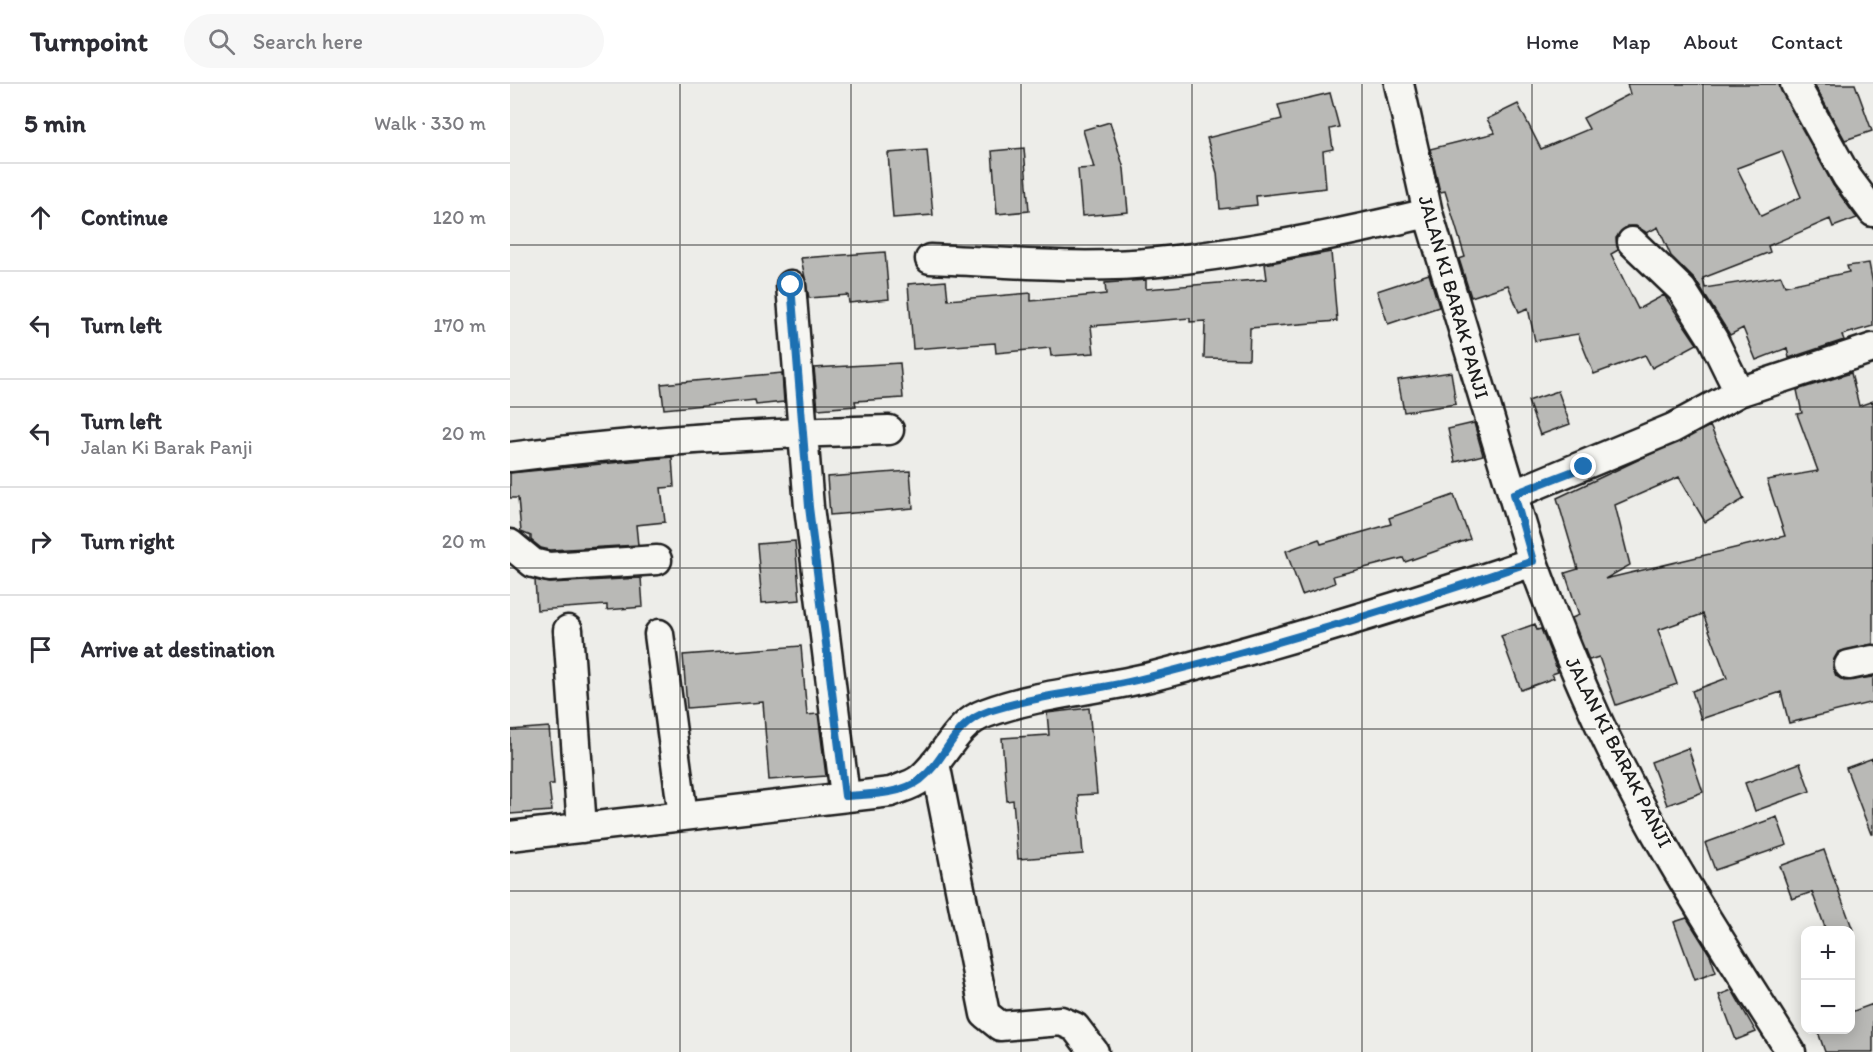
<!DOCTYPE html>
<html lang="en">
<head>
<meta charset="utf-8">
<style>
	body { margin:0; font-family:Itim,sans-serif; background:#f7f7f7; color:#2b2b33 }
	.controls { position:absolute; right:18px; bottom:18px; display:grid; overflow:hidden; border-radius:12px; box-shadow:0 3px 15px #0003 }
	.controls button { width:54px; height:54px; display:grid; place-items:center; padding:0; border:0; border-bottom:2px solid #e1e1e2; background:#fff; color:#2b2b33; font:30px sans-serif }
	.stop { position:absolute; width:18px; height:18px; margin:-14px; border:4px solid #1f6fb2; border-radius:50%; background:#fff }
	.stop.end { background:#1f6fb2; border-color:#fff; box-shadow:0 2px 6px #0008 }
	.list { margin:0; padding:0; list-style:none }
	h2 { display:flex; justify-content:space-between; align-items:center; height:78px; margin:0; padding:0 24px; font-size:26px }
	h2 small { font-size:20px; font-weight:400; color:#7c7c81 }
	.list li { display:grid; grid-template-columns:39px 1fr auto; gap:18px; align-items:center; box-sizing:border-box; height:108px; padding:0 24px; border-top:2px solid #e1e1e2 }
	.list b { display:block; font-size:22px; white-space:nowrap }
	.list p { margin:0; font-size:20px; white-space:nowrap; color:#7c7c81 }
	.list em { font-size:20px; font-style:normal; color:#7c7c81 }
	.icon { flex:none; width:33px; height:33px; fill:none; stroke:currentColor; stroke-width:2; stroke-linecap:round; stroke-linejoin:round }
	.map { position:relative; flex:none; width:1363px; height:968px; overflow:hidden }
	header { display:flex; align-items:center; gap:36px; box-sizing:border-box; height:84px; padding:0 30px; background:#fff; border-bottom:2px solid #e1e1e2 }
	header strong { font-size:28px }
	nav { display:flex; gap:33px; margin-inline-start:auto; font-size:21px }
	.search { width:420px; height:54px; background:#f7f7f7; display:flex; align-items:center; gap:15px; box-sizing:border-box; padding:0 21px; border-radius:33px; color:#7c7c81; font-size:22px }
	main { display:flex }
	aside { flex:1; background:#fff }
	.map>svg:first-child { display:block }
	.building { fill:#b9b9b6; stroke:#1c1c1c; stroke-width:1.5; fill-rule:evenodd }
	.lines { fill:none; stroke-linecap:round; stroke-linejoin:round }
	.minor-casing { stroke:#1c1c1c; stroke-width:33 }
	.minor { stroke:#f6f6f2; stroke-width:28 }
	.route { stroke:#1f6fb2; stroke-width:8 }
	.grid { fill:none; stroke:#1c1c1c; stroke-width:1.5; stroke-opacity:0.55 }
	.labels { text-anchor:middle; stroke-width:6; stroke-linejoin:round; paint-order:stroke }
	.street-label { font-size:20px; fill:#1c1c1c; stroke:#f6f6f2 }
</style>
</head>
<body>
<header>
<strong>Turnpoint</strong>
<div class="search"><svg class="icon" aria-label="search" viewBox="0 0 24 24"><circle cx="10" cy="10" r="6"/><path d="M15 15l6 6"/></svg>Search here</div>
<nav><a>Home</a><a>Map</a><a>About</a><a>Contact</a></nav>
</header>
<main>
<aside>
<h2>5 min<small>Walk · 330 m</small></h2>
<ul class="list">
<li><svg class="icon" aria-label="ahead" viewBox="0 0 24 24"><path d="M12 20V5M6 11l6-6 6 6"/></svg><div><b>Continue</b></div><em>120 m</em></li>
<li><svg class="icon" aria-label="left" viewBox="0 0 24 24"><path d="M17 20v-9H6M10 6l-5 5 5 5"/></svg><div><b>Turn left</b></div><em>170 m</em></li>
<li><svg class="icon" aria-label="left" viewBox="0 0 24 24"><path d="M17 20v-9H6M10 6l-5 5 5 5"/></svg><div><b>Turn left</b><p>Jalan Ki Barak Panji</p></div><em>20 m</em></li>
<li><svg class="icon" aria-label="right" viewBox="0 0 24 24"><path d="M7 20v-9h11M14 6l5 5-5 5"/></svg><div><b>Turn right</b></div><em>20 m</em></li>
<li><svg class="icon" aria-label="arrive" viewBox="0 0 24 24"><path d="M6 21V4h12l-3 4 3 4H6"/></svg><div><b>Arrive at destination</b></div></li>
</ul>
</aside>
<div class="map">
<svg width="1363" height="968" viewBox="0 0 1363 968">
	<rect width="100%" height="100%" fill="#edede9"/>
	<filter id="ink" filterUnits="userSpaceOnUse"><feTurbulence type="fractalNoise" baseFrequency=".0167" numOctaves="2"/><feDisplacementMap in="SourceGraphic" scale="12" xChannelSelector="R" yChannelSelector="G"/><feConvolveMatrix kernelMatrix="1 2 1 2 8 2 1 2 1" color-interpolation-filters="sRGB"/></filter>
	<g filter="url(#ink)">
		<path class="building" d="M 1117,0 L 1269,0 L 1323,101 L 1347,134 L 1323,143 L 1320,135 L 1258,162 L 1260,168 L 1193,194 L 1195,204 L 1271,192 L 1275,202 L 1339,188 L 1337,182 L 1359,179 L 1363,200 L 1363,242 L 1332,251 L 1334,256 L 1279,274 L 1277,264 L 1246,276 L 1233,244 L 1220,251 L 1186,197 L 1161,172 L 1148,143 L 1137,149 L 1126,142 L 1117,142 L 1106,154 L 1108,166 L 1101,170 L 1128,225 L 1154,211 L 1187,260 L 1142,284 L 1135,271 L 1084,290 L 1068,250 L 1025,257 L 1018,224 L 1009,228 L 998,201 L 961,213 L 949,175 L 955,173 L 935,107 L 930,108 L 920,65 L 985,49 L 977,35 L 1008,20 L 1031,65 L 1079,45 L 1073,34 L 1120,10 ZM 1272,67 L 1291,113 L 1251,132 L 1227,84 Z
			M 1304,0 L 1345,0 L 1362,47 L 1335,56 Z
			M 820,9 L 829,43 L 820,45 L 823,65 L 813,67 L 816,104 L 746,112 L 747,121 L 710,125 L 707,89 L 697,54 L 772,35 L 768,21 Z
			M 600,38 L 614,85 L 618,128 L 572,132 L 568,85 L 584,84 L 573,46 Z
			M 514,64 L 519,127 L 487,130 L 482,67 Z
			M 417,66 L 423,131 L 383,134 L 378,69 Z
			M 375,168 L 379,215 L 339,219 L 338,211 L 299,214 L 291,174 Z
			M 821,168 L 827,237 L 740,244 L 739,275 L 694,274 L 695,237 L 680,238 L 680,234 L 581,242 L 584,269 L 541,272 L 540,264 L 486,269 L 485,259 L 403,265 L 398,200 L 436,197 L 438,216 L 521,209 L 521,217 L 596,210 L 595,199 L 636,196 L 636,205 L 757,195 L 755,180 Z
			M 919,190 L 929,223 L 878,240 L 867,207 Z
			M 390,279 L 393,314 L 345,317 L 346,322 L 308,325 L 304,284 Z
			M 941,288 L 946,320 L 894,328 L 888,296 Z
			M 272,289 L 274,318 L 246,321 L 245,316 L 154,325 L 151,300 Z
			M 1341,289 L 1349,322 L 1363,317 L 1363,560 L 1328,568 L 1324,575 L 1323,584 L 1326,592 L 1334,597 L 1363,593 L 1363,618 L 1279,639 L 1271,608 L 1191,635 L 1182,607 L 1217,594 L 1193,530 L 1148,546 L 1167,600 L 1106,621 L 1089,573 L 1079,576 L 1062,534 L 1069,531 L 1055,489 L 1068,485 L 1047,414 L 1200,342 L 1234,415 L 1195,438 L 1169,393 L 1105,421 L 1120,481 L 1095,495 L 1275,452 L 1257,396 L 1308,387 L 1287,330 L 1292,329 L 1287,306 Z
			M 1048,307 L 1060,340 L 1030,351 L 1018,317 Z
			M 964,339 L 973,371 L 945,378 L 938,345 Z
			M 162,373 L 164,403 L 151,404 L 155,438 L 126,441 L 128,461 L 40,466 L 31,464 L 21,456 L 21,452 L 11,448 L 8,414 L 0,414 L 0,389 Z
			M 400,387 L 403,424 L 320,431 L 317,393 Z
			M 944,411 L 960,455 L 895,478 L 893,474 L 823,492 L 825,499 L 792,511 L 776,467 L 809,455 L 811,460 L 881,440 L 879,434 Z
			M 285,457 L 290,516 L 252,519 L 247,460 Z
			M 131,494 L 133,523 L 97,526 L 97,521 L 27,526 L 25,496 L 40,499 Z
			M 1025,540 L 1027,546 L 1031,545 L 1048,588 L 1042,590 L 1044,594 L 1011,606 L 991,552 Z
			M 291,562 L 297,631 L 308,630 L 316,692 L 259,696 L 253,618 L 177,624 L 173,571 Z
			M 579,624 L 587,710 L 568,711 L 573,770 L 508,775 L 503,716 L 497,717 L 492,654 L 539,651 L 537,629 Z
			M 39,643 L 44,700 L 39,700 L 42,727 L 0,730 L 0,646 Z
			M 1178,664 L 1193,708 L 1157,721 L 1141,678 Z
			M 1363,674 L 1363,750 L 1361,750 L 1336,684 Z
			M 1290,679 L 1300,707 L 1245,727 L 1235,699 Z
			M 1267,733 L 1277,761 L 1205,786 L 1195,759 Z
			M 1314,766 L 1326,800 L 1343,846 L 1316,846 L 1302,808 L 1282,815 L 1270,782 Z
			M 1177,834 L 1200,871 L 1206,888 L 1185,896 L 1164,838 Z
			M 1222,906 L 1246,948 L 1226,956 L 1209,911 Z
			M 1363,920 L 1363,968 L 1315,968 L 1307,945 L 1341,945 L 1341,928 Z"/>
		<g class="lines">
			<defs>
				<path id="minor" d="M 889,0 L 918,129 L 1023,478 C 1040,524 1058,571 1079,617 C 1133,740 1209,855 1281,968
					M 1285,0 L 1337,93 L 1363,128
					M 1122,158 L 1172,206 L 1203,255 L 1229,308
					M 420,175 C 496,178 573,186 648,178 C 739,169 830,150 918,129
					M 281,201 L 299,423 L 335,712
					M 0,373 C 126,357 252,349 379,346
					M 1004,410 L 1163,344 L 1229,308 L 1363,264
					M 0,460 L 23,479 L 39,483 L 147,476
					M 58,546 L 72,744
					M 149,550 L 173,732
					M 1339,581 L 1363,576
					M 425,679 L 475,930 L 490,942 L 551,937 L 565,943 L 584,968
					M 0,752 L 381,708 C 390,704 403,701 410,695 C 436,674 443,641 476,629 C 529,609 589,606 644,592 C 772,559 898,520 1023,478"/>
			</defs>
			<use href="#minor" class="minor-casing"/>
			<use href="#minor" class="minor"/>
		</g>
	</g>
	<g class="lines" filter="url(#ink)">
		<path class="route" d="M 281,201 L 299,423 L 335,712 C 359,710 390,711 410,696 C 439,673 441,640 479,627 C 531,610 587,607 639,593 C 769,560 897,521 1023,477 L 1004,410 L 1074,383"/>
	</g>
	<path class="grid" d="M 170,0 L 170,968M 341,0 L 341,968M 511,0 L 511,968M 682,0 L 682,968M 852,0 L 852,968M 1022,0 L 1022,968M 1193,0 L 1193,968M 0,161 L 1363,161M 0,323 L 1363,323M 0,484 L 1363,484M 0,645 L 1363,645M 0,807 L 1363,807"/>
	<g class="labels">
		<g class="street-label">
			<text transform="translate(944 213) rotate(74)" y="7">JALAN KI BARAK PANJI</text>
			<text transform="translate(1109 668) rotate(63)" y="7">JALAN KI BARAK PANJI</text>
		</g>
	</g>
</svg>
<div class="controls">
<button>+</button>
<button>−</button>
</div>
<div class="stop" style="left:281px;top:201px"></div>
<div class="stop end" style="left:1074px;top:383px"></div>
</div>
</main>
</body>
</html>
